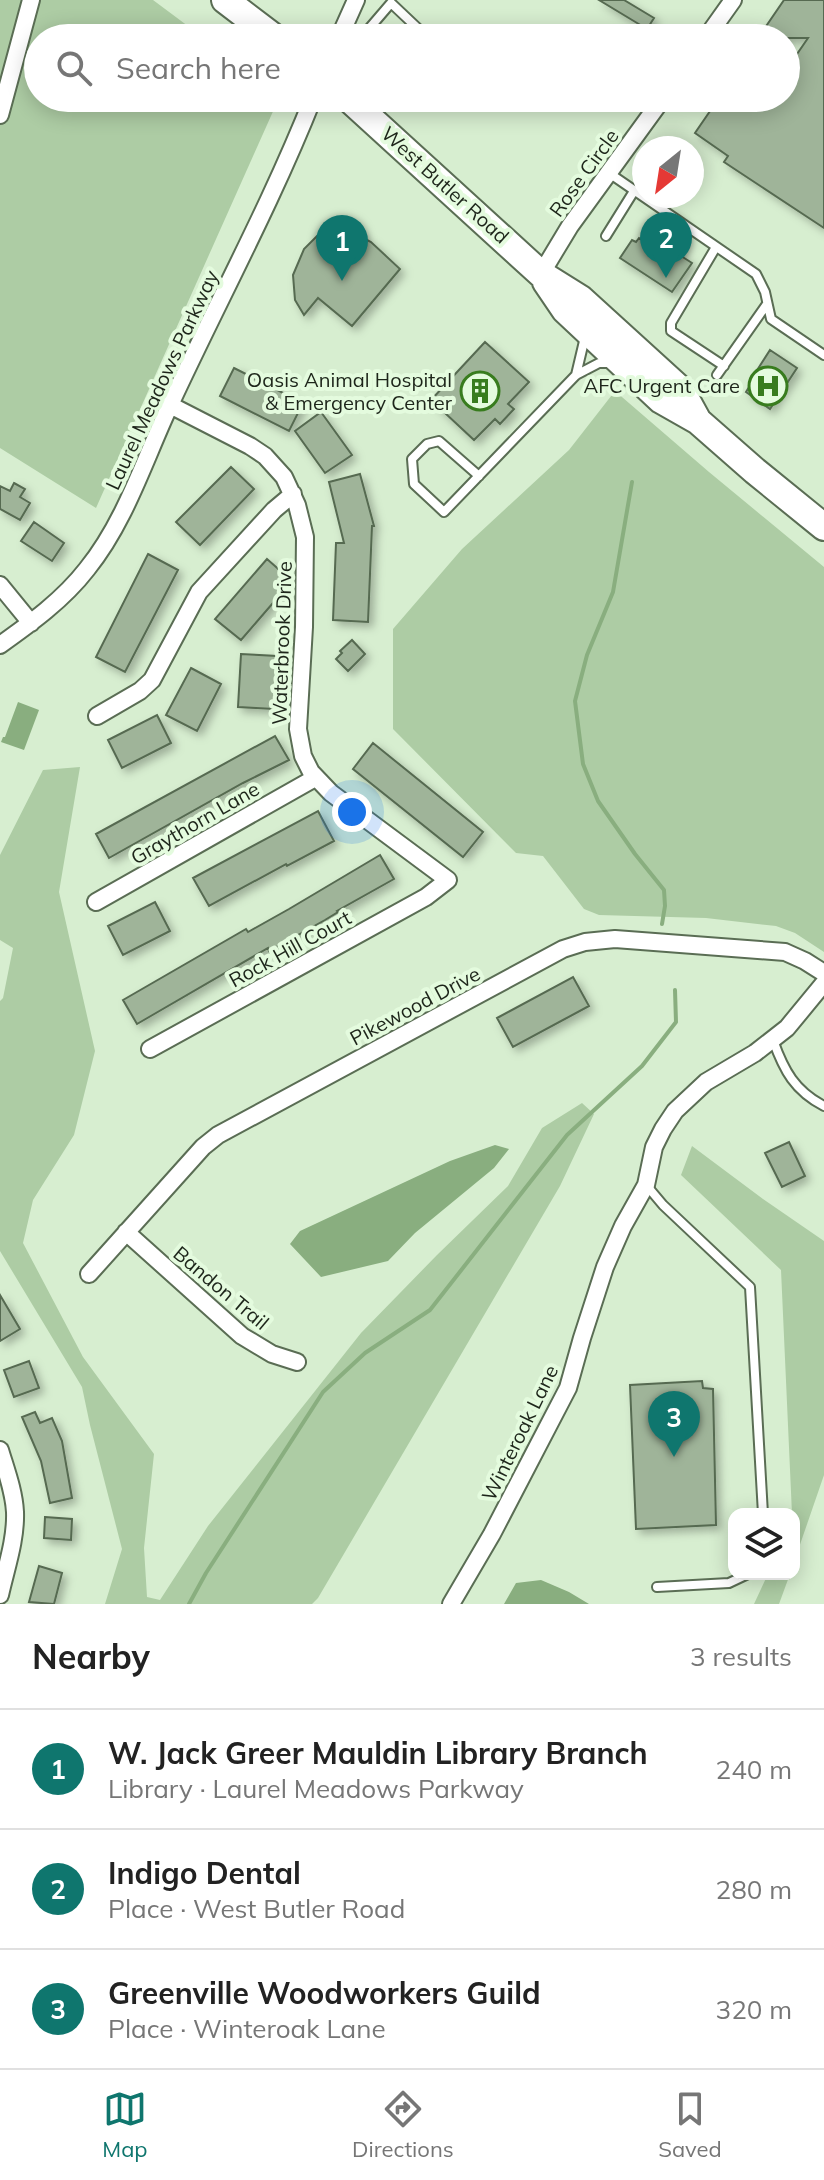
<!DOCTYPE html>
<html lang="en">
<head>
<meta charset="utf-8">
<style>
	body { margin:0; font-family:Mulish,sans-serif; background:#f6f6f6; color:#222 }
	.controls { position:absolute; right:24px; bottom:24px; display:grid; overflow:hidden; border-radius:16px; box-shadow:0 4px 20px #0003 }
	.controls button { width:72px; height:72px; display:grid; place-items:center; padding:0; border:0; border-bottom:2px solid #e0e0e0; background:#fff; color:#222; font:40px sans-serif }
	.compass { position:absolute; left:632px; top:136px; width:72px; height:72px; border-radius:50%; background:#fff; box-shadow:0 4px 20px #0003; rotate:210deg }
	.you { position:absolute; left:352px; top:812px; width:28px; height:28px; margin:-20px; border:6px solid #fff; border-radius:50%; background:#1a73e8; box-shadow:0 0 0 12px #1a73e833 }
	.badge { display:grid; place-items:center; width:52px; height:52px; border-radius:50%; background:#0f766e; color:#fff; font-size:26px; font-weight:700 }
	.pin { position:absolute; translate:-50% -66px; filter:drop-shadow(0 2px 4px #0008) }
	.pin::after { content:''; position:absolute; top:42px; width:28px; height:24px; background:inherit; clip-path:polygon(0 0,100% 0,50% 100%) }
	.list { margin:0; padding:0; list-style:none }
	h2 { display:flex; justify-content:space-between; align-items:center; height:104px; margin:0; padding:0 32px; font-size:34px }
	h2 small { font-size:26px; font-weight:400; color:#767676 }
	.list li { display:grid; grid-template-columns:52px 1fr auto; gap:24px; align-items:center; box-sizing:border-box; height:120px; padding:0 32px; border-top:2px solid #e0e0e0 }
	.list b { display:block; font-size:30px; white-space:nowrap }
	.list p { margin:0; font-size:26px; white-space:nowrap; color:#767676 }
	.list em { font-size:26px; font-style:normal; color:#767676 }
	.icon { flex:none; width:44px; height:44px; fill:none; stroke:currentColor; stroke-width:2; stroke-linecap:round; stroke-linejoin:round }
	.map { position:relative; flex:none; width:824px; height:1604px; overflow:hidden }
	.search { position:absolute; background:#fff; box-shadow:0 4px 20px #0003; left:24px; right:24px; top:24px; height:88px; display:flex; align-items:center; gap:20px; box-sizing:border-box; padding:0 28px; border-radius:44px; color:#767676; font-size:30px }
	.sheet { height:464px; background:#fff }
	nav { display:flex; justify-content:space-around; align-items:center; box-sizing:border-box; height:112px; border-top:2px solid #e0e0e0; background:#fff; font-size:22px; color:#767676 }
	nav a { display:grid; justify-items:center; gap:4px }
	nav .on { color:#0f766e }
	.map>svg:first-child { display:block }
	.green { fill:#adcca4 }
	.water { fill:#89ae7f }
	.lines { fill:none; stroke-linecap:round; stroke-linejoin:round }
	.stream { stroke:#89ae7f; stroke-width:4 }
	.building { fill:#9fb499; stroke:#566a51; stroke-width:2; filter:url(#shadow) }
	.service-casing { stroke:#5a6d54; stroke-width:12 }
	.minor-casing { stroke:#5a6d54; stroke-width:20 }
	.primary-casing { stroke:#5a6d54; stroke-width:30 }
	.service { stroke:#fff; stroke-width:8 }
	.minor { stroke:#fff; stroke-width:16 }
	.primary { stroke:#fff; stroke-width:26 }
	.labels { text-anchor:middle; stroke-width:8; stroke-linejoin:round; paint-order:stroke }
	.street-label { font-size:20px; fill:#1d251a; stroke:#e4fbde }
	.poi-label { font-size:20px; fill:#1d251a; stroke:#e4fbde; text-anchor:end }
</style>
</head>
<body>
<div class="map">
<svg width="824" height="1604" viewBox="0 0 824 1604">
	<defs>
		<filter id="shadow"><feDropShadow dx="4.5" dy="4.5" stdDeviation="4" flood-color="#0004"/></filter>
	</defs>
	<rect width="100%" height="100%" fill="#d7eed0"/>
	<path class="green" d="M 0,0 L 153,0 L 204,38 L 38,38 L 38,98 L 279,98 L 96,508 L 0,448 Z
		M 615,391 L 709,472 L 824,567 L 824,952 L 795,933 L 776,926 L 706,918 L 599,915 L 584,909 L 543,856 L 516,853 L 393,729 L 393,629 L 462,549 L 569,450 Z
		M 80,767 L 59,892 L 95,1051 L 74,1135 L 33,1200 L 23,1243 L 83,1357 L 154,1454 L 144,1548 L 147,1597 L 160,1600 L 208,1526 L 361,1333 L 437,1255 L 508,1186 L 542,1128 L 582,1103 L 594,1114 L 560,1186 L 318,1598 L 312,1604 L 105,1604 L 122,1549 L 90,1425 L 82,1387 L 0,1251 L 0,1001 L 3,998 L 13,948 L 0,940 L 0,855 L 43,770 Z
		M 692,1146 L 763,1199 L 824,1241 L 824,1475 L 794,1562 L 794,1514 L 792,1514 L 781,1270 L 681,1175 Z
		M 768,1574 L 790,1574 L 779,1604 L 754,1604 Z"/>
	<path class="water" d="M 18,702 L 39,710 L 24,750 L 1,742 L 3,737 L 5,737 Z
		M 495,1145 L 509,1149 L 494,1168 L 415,1233 L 388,1261 L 321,1277 L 290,1244 L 300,1231 L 450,1161 Z
		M 541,1580 L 569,1592 L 589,1604 L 504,1604 L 516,1583 Z"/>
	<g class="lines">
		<path class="stream" d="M 632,482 L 613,592 L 587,655 L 575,701 L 583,764 L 598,801 L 635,854 L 664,890 L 665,906 L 662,924
			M 189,1604 L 206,1573 L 323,1392 L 365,1353 L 430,1310 L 567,1135 L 642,1066 L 676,1022 L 675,990"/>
	</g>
	<path class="building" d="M 599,0 L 624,0 L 654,18 L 647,29 Z
		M 784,0 L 824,0 L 824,228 L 724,162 L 728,156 L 695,133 L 719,98 L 786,98 L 786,70 L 808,38 L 758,38 Z
		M 339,229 L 356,234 L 371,242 L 400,269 L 352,326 L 318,298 L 304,315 L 295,300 L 293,275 L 304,249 L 317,236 L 328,230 Z
		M 639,238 L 649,244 L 653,238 L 692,263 L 672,292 L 620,258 L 632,240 L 636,242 Z
		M 485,342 L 529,382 L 508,404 L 514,409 L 500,424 L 495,419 L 474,440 L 431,400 Z
		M 770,350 L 797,368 L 770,409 L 746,392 L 754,379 L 752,378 Z
		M 234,368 L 303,403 L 289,431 L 220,396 Z
		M 321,412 L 352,455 L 325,473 L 295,431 Z
		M 231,467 L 254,489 L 200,545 L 176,522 Z
		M 360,474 L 374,526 L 372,526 L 368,622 L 333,620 L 336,543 L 344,543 L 329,482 Z
		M 14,483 L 25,489 L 20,497 L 30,503 L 20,520 L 0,509 L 0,486 L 10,491 Z
		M 34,522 L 64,543 L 52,561 L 21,541 Z
		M 148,554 L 178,570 L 125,672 L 96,657 Z
		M 267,559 L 292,581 L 241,640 L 215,619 Z
		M 352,640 L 365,654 L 348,671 L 336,659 L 342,653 L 340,651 Z
		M 241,654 L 277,656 L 274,709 L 238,707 Z
		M 191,668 L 221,684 L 197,731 L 166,715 Z
		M 157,715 L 171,743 L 122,768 L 108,740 Z
		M 275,736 L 289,760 L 243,783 L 109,858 L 96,834 Z
		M 373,743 L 483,832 L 463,857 L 353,769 Z
		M 318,811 L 334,841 L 287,866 L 286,864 L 209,906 L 193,878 Z
		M 380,855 L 394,879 L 337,911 L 338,912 L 325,920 L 269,951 L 268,948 L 137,1024 L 123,1000 L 246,929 L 248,932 L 289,909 Z
		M 155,902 L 170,931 L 123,955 L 108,926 Z
		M 573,977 L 589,1006 L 513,1047 L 497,1018 Z
		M 789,1142 L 805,1176 L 782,1187 L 765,1153 Z
		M 0,1295 L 20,1329 L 0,1341 Z
		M 29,1361 L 39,1388 L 14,1397 L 4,1370 Z
		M 702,1381 L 703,1388 L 713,1389 L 716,1525 L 636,1529 L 630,1385 Z
		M 35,1412 L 40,1423 L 52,1418 L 62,1441 L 72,1498 L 50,1503 L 41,1461 L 22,1417 Z
		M 45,1517 L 72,1519 L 71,1540 L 44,1538 Z
		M 39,1566 L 62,1573 L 54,1604 L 29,1602 Z"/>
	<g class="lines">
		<defs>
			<path id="service" d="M 361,38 L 391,3 L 428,38
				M 609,173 L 756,274 L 765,292 L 771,319 L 824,355
				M 606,236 L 634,191
				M 716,247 L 671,323 L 671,331 L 724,366
				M 576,375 L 585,337
				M 717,375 L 767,304
				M 479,476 L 439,441 L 427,444 L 412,459 L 414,484 L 444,512 L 576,375 L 599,363 L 613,363
				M 773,1040 C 784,1071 795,1091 824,1106
				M 647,1186 L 663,1205 L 750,1287 L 763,1514
				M 657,1587 L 729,1583 L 748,1574"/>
			<path id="minor" d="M 339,38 L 356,0
				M 706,38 L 733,0
				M 0,115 L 31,0
				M 541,274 L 570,226 L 663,98
				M 0,585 L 31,623
				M 0,645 C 31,623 63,600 87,569 C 125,522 144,461 169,407 C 217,303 271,204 313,98
				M 97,716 L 140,691 L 152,680 L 199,592 L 274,510 L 293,494
				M 96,902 L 315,778
				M 150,1049 L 426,897 L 448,880 L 331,793 L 311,772 L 303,756 L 298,729 L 304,627 L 305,537 L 297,505 L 284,477 L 265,456 L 250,446 L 170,405
				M 126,1232 L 242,1336 L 272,1354 L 297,1362
				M 89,1274 L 203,1147 L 218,1135 L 563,949 L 585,942 L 615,939 L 785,952 L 805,961 L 824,973
				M 0,1450 C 6,1470 14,1491 15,1512 C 16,1540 6,1568 0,1595
				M 451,1604 L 492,1534 L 568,1388 L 582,1338 L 605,1267 L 623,1226 L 646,1185 L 654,1147 L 663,1129 L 675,1111 L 706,1082 L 755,1053 L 787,1028 L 824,983"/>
			<path id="primary" d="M 225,0 L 275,38
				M 348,98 L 541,274 L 581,299 L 681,390 L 698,421
				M 546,282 L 565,310 L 661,400 L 698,421 L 755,471 L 824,527"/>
		</defs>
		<use href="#service" class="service-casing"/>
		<use href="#minor" class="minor-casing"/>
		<use href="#primary" class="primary-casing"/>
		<use href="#service" class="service"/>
		<use href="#minor" class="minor"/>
		<use href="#primary" class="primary"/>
	</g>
	<defs>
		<symbol id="hospital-ring" viewBox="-11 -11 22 22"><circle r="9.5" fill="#e4fbde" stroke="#387c1e" stroke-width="1.5"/><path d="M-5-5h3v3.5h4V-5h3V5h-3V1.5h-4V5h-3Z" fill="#387c1e"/></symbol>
		<symbol id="building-ring" viewBox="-11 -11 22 22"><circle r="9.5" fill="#e4fbde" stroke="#387c1e" stroke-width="1.5"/><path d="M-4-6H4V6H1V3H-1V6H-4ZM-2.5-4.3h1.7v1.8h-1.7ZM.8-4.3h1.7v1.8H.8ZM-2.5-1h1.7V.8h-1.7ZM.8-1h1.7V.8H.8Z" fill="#387c1e"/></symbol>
	</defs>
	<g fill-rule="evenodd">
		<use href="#hospital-ring" x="746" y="364" width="44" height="44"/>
		<use href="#building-ring" x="458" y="369" width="44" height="44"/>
	</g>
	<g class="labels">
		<g class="street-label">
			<text transform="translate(584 173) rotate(-54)" y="7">Rose Circle</text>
			<text transform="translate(445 185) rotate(42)" y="7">West Butler Road</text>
			<text transform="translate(162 380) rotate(-65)" y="7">Laurel Meadows Parkway</text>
			<text transform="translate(282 643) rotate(-88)" y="7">Waterbrook Drive</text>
			<text transform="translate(195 823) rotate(-30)" y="7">Graythorn Lane</text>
			<text transform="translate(290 949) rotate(-29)" y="7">Rock Hill Court</text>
			<text transform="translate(415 1006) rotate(-28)" y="7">Pikewood Drive</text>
			<text transform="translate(221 1288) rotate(40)" y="7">Bandon Trail</text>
			<text transform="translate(520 1433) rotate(-64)" y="7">Winteroak Lane</text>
		</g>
		<g class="poi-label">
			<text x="452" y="387">Oasis Animal Hospital<tspan x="452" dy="23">&amp; Emergency Center</tspan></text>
			<text x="740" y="393">AFC Urgent Care</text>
		</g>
	</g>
</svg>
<div class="controls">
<button><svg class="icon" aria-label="layers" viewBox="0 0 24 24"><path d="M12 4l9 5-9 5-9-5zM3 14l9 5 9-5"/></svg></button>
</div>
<svg class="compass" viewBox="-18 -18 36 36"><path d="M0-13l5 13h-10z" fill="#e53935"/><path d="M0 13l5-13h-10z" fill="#767676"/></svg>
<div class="you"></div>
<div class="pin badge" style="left:342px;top:281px">1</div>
<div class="pin badge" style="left:666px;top:278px">2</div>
<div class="pin badge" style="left:674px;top:1457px">3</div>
<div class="search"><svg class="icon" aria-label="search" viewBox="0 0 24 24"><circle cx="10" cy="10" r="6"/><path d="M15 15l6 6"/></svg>Search here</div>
</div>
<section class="sheet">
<h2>Nearby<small>3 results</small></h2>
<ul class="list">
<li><span class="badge">1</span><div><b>W. Jack Greer Mauldin Library Branch</b><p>Library · Laurel Meadows Parkway</p></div><em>240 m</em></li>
<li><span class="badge">2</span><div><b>Indigo Dental</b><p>Place · West Butler Road</p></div><em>280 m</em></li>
<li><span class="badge">3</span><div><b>Greenville Woodworkers Guild</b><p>Place · Winteroak Lane</p></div><em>320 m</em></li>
</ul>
</section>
<nav>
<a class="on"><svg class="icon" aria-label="map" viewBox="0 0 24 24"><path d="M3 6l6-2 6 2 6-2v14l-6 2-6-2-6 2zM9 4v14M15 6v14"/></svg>Map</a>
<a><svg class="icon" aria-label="directions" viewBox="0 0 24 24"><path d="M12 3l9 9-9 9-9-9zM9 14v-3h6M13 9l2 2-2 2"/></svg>Directions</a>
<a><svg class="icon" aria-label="saved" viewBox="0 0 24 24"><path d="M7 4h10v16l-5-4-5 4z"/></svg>Saved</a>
</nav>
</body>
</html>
